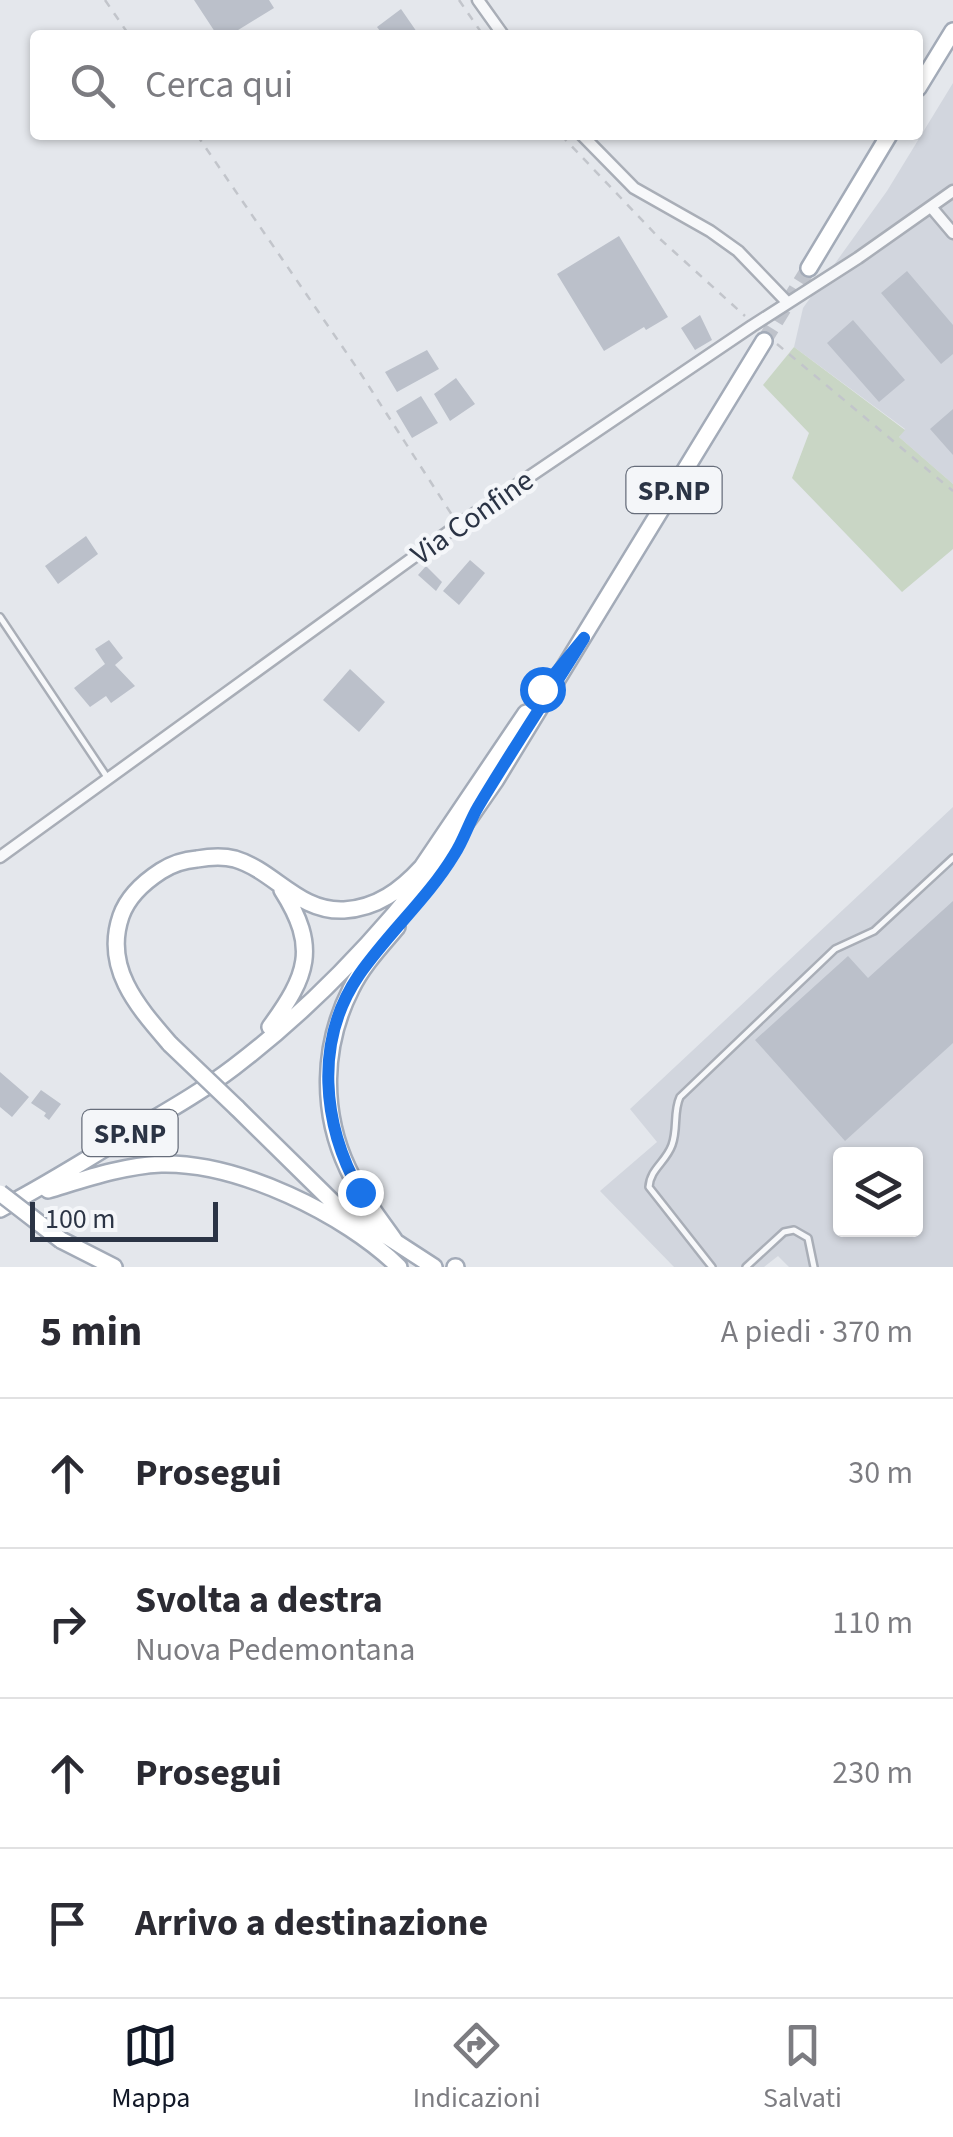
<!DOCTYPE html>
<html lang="it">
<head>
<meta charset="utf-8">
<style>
	body { margin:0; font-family:"Source Sans 3",sans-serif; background:#f2f2f3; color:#2b2b33 }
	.controls { position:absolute; right:30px; bottom:30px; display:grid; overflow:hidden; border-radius:10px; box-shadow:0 2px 8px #0004 }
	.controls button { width:90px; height:90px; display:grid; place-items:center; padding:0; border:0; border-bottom:2px solid #e1e1e2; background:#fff; color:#2b2b33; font:50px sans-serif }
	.scale { position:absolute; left:30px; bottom:25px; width:188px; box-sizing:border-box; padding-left:10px; border:5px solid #2b3445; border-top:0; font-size:28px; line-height:35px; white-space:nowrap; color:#2b3445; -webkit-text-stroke:8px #f4f6f9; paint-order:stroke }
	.stop { position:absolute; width:30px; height:30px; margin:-22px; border:8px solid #1a73e8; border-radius:50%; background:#fff }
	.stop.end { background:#1a73e8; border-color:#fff; box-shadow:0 2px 10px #0008 }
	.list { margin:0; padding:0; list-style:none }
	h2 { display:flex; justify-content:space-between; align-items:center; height:130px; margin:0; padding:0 40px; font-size:42px }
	h2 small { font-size:32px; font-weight:400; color:#7c7c81 }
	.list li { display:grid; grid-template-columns:65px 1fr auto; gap:30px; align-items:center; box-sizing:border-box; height:150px; padding:0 40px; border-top:2px solid #e1e1e2 }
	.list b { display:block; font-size:38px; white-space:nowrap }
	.list p { margin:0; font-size:32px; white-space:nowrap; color:#7c7c81 }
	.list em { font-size:32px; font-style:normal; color:#7c7c81 }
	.icon { flex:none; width:55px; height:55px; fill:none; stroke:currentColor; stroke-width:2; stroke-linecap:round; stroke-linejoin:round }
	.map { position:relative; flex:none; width:953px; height:1267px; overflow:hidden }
	.search { position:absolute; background:#fff; box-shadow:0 2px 8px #0004; left:30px; right:30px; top:30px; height:110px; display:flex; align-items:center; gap:25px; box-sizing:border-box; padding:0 35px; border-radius:10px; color:#7c7c81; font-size:38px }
	.sheet { height:730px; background:#fff }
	nav { display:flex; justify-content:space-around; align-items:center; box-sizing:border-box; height:140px; border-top:2px solid #e1e1e2; background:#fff; font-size:28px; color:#7c7c81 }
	nav a { display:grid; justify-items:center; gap:5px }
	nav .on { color:#111827 }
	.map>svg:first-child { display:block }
	.built { fill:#d2d6de; fill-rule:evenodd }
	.green { fill:#c9d6c5 }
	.building { fill:#bbc0ca }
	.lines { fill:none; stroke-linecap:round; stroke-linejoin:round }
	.primary-tunnel { stroke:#bfc3cb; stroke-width:15; stroke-dasharray:15 8; stroke-linecap:butt }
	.service-casing { stroke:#a9aeb7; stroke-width:10 }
	.minor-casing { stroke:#a9aeb7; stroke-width:15 }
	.primary-casing { stroke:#a3abb8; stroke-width:20 }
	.path { stroke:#c2c5cb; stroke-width:2.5; stroke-dasharray:8 8; stroke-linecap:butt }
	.service { stroke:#f7f8fa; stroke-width:5 }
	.minor { stroke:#f7f8fa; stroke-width:10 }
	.primary { stroke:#fff; stroke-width:15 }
	.primary-bridge-casing { stroke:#a3abb8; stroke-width:20; stroke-linecap:butt }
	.primary-bridge { stroke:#fff; stroke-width:15 }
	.route { stroke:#1a73e8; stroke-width:12 }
	.labels { text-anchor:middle; stroke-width:9; stroke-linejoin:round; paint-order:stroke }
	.shield { fill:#f4f6f9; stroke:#676e7b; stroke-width:2.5 }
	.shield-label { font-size:28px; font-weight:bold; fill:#2b3445 }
	.street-label { font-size:30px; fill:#2b3445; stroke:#f4f6f9 }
</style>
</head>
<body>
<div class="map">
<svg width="953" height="1267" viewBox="0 0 953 1267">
	<rect width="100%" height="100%" fill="#e4e7ec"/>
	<path class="built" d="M 953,83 L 953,484 L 899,437 L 905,429 L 794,347 L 803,308 L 887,191 Z
		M 953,807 L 953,1267 L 789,1267 L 778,1256 L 764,1267 L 674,1267 L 600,1191 L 657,1142 L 630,1109 ZM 840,1154 L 916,1154 L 916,1230 L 840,1230 Z"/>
	<path class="green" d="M 794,347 L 905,430 L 899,437 L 953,484 L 953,549 L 902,592 L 792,478 L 809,433 L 763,385 Z"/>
	<path class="building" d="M 194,0 L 269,0 L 274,8 L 230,35 L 217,35 Z
		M 401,9 L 419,35 L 383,35 L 377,27 Z
		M 619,236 L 668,317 L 646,330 L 644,327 L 604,351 L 557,274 Z
		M 907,271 L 953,325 L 953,354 L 941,364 L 881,293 Z
		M 700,315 L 712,340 L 695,350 L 681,328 Z
		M 853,320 L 905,380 L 879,402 L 827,343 Z
		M 427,350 L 439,369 L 397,392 L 385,372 Z
		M 456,378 L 475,404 L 450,421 L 434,394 Z
		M 421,396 L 438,423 L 412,438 L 396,411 Z
		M 953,409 L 953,455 L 930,429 Z
		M 86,536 L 98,554 L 58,584 L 45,566 Z
		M 470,560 L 485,573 L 459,605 L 443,591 Z
		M 426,566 L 442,582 L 436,591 L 418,575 Z
		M 109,640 L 123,658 L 115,665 L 135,686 L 111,703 L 106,696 L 90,707 L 74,688 L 105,664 L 95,649 Z
		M 350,669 L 385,702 L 359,732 L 323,700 Z
		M 953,901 L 953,1043 L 845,1141 L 755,1040 L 848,956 L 868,978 Z
		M 0,1072 L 29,1097 L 12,1117 L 0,1107 Z
		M 41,1090 L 61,1104 L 49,1120 L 44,1116 L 46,1113 L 31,1103 Z"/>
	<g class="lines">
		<path class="primary-tunnel" d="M 764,341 L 809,268"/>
		<defs>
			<path id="service" d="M 0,617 L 107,777
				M 712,1267 L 649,1187 C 650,1169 666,1162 672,1145 C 678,1129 673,1112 680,1097 L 835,949 L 874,931 L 953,858
				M 746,1267 L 784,1232 L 794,1230 L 808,1238 L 814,1267"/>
			<path id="minor" d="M 478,0 L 503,35
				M 582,135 L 634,188 L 710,231 L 738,251 L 788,303
				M 931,207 L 953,233
				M 0,857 L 458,525 L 752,326 L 858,258 L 953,191"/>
			<path id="primary" d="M 918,88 L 953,31
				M 809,268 L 889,135
				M 270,1027 C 307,976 319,948 282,890
				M 170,1044 C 138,1007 103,968 121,916 C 128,896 144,882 161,871 C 172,864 184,860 197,859 C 209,857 223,856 235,859 C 275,871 298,912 344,910 C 377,908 401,890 422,867 L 526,713
				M 237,1108 L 359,1228
				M 48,1190 C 85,1179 122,1166 161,1164 C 238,1162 345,1214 399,1267
				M 0,1209 C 43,1187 84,1161 125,1136 C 162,1114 200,1093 234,1067 C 338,988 423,888 495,781 L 764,341
				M 354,1215 L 434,1267
				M 61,1240 L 114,1267
				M 395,1241 C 379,1218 360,1195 348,1169 C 321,1112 322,1046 351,989 C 362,966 381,946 397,927
				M 455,1267 L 456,1267"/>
		</defs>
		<use href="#service" class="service-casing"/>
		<use href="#minor" class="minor-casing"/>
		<use href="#primary" class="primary-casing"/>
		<path class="path" d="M 105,0 L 129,35
			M 459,0 L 483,35
			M 197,135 L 359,371 L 452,515
			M 561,135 L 660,239 L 745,316
			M 777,344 L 953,491"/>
		<use href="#service" class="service"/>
		<use href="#minor" class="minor"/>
		<use href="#primary" class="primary"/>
		<defs>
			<path id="primary-bridge" d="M 170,1044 L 237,1108
				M 0,1193 L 61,1240"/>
		</defs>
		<use href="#primary-bridge" class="primary-bridge-casing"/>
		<use href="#primary-bridge" class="primary-bridge"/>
	</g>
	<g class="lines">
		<path class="route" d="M 360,1192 C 322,1124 314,1041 359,975 C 388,933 428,898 454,855 C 464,840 469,822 478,807 C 512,750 549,695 584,638 L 542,689"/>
	</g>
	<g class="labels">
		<g class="shield">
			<rect x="626.5" y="467" width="95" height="46" rx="8"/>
			<rect x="82.5" y="1110" width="95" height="46" rx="8"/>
		</g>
		<g class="shield-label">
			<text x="674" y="500">SP.NP</text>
			<text x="130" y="1143">SP.NP</text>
		</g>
		<g class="street-label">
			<text transform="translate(472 517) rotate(-35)" y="10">Via Confine</text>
		</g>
	</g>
</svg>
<div class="controls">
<button><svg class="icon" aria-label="layers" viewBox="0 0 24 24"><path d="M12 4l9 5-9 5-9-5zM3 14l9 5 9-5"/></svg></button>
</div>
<div class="scale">100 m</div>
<div class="stop" style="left:542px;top:689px"></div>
<div class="stop end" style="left:360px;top:1192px"></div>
<div class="search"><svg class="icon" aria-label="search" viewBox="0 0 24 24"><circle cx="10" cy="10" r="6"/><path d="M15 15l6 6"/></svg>Cerca qui</div>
</div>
<section class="sheet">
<h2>5 min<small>A piedi · 370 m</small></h2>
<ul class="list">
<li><svg class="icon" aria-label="ahead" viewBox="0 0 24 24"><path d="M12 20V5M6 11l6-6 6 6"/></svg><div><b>Prosegui</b></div><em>30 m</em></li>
<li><svg class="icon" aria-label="right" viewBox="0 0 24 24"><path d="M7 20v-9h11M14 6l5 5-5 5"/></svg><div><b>Svolta a destra</b><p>Nuova Pedemontana</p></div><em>110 m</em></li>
<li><svg class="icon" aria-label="ahead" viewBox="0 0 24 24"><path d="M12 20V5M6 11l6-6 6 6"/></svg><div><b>Prosegui</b></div><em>230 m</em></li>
<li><svg class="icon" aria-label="arrive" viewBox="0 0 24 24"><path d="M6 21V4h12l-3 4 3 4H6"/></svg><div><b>Arrivo a destinazione</b></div></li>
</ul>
</section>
<nav>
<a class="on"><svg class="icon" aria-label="map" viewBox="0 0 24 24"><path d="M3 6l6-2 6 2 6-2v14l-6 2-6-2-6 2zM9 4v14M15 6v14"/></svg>Mappa</a>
<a><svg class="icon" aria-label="directions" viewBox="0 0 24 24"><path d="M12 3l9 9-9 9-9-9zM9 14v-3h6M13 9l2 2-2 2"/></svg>Indicazioni</a>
<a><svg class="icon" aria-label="saved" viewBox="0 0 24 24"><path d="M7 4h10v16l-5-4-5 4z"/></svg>Salvati</a>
</nav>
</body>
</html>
